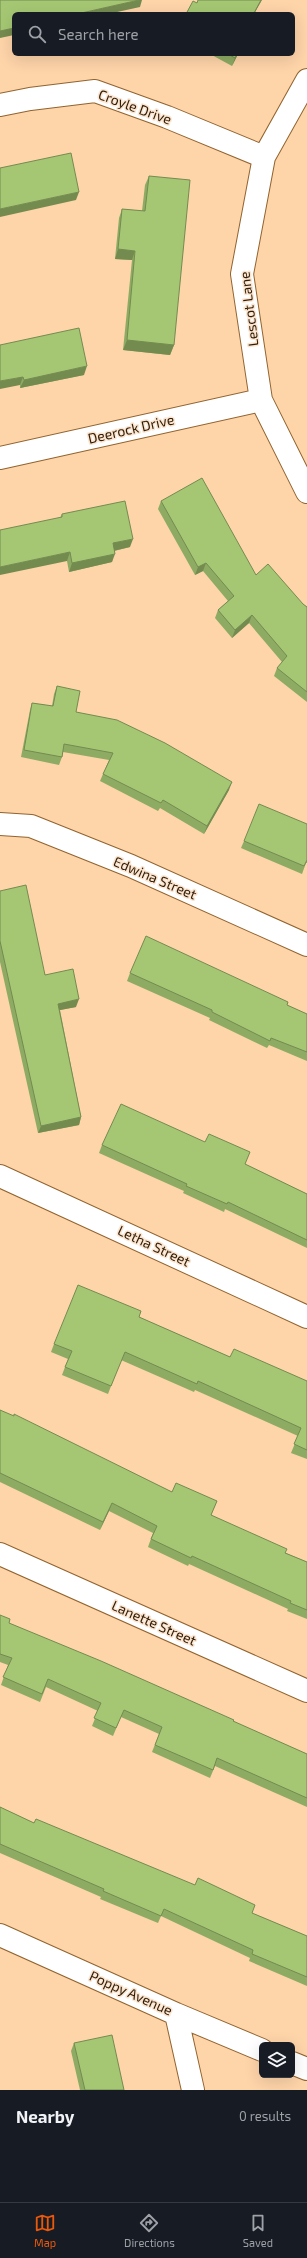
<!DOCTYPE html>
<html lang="en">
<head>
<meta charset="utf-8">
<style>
	body { margin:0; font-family:"Exo 2",sans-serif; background:#20242c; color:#f1f3f6 }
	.controls { position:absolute; right:12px; bottom:12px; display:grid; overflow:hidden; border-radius:6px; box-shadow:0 4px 16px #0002 }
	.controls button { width:36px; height:36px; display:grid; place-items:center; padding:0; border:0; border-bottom:1px solid #363941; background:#171b24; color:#f1f3f6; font:20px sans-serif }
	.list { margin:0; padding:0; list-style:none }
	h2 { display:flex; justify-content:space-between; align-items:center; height:52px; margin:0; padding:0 16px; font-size:17px }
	h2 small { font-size:13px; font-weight:400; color:#9ea1a6 }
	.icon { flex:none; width:22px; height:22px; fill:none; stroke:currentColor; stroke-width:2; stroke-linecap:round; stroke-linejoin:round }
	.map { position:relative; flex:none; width:307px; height:2090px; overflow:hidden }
	.search { position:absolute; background:#171b24; box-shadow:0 4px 16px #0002; left:12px; right:12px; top:12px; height:44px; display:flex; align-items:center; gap:10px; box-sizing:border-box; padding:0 14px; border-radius:6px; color:#9ea1a6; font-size:15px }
	.sheet { height:112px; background:#171b24 }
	nav { display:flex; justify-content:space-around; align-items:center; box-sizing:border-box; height:56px; border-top:1px solid #363941; background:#171b24; font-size:11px; color:#9ea1a6 }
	nav a { display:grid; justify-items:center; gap:2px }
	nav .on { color:#ea580c }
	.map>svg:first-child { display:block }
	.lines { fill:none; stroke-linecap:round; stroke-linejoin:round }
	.street-casing { stroke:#91632e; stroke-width:24 }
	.street { stroke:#fff; stroke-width:22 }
	.wall { fill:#8eab63 }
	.shaded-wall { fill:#748b50 }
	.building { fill:#a5c773; stroke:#748b50 }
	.labels { text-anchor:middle; stroke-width:3; stroke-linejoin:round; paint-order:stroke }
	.street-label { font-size:14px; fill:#301c06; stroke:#fbe5d0 }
</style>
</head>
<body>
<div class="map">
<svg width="307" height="2090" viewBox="0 0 307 2090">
	<rect width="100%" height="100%" fill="#fed4a9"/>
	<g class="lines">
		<defs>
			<path id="street" d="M 307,80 L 264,157 L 242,274 L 261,400 L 307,492
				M 0,105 L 30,99 L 95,91 L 167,117 L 264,157
				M 0,458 L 261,400
				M 0,824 L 31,826 L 131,866 L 307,945
				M 0,1176 L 307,1317
				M 0,1554 L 307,1691
				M 0,1935 L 176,2014 L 262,2050
				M 176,2014 L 193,2090
				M 292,2063 L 307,2069"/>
		</defs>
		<use href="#street" class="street-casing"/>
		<use href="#street" class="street"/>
	</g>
	<path class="wall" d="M 210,54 L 238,54 L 232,66 Z
		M 149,176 L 174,345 L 170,355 L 123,350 L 132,260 L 115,259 L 119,218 L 122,209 L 142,211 L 145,185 Z
		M 0,345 L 84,375 L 20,388 L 20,385 Z
		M 161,501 L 256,575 L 303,604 L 307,607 L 307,702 L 274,676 L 277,668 L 282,662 L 249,623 L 232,638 L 215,618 L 218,610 L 228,601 L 203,571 L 195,575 L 158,509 Z
		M 62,514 L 130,547 L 114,551 L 112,562 L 69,572 L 67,561 L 60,518 Z
		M 57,686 L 76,712 L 229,790 L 204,834 L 160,808 L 158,811 L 100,781 L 109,760 L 63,752 L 62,757 L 59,765 L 21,757 L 30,710 L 32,703 L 52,706 L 54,694 Z
		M 307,824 L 307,863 L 306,863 L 302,874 L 241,848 L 244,841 Z
		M 0,891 L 45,975 L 76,1007 L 60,1010 L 81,1117 L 79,1125 L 38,1133 L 0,962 Z
		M 130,973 L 287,1005 L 307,1014 L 307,1061 L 269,1045 L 267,1048 L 209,1020 L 210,1018 L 127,981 Z
		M 102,1145 L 245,1164 L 307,1194 L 307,1248 L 225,1209 L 224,1212 L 183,1193 L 184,1191 L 99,1153 Z
		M 139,1317 L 230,1357 L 307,1381 L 307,1459 L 291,1453 L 298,1436 L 195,1390 L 194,1392 L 121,1360 L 108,1394 L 62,1375 L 68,1359 L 51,1352 L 54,1344 Z
		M 0,1410 L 172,1492 L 217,1501 L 211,1515 L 286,1553 L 307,1562 L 307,1619 L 287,1611 L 288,1609 L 189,1564 L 188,1566 L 148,1547 L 153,1533 L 109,1511 L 100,1530 L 0,1482 Z
		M 0,1615 L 9,1623 L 307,1754 L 307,1807 L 215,1766 L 210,1778 L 152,1752 L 159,1734 L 121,1717 L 113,1736 L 92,1726 L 98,1711 L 46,1687 L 40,1702 L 1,1685 L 8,1665 L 0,1662 Z
		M 0,1807 L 34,1823 L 307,1936 L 307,1986 L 249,1961 L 250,1958 L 161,1916 L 158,1923 L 100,1899 L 101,1897 L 0,1853 Z
		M 74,2043 L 124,2090 L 80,2090 L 71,2051 Z"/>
	<path class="shaded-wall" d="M 139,0 L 142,0 L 140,7 L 108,14 L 77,14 Z
		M 261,0 L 262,0 L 254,14 L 253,14 Z
		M 14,28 L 14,35 L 0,38 L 0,31 Z
		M 237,54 L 238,54 L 232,66 L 235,58 Z
		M 79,192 L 76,200 L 0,217 L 0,209 Z
		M 118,249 L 135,251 L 132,260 L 115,259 Z
		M 127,340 L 174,345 L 170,355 L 123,350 Z
		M 87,366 L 84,375 L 20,388 L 24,380 Z
		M 23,377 L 20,385 L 0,389 L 0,381 Z
		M 133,539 L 130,547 L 109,552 L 113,543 Z
		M 70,552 L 67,561 L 0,575 L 0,567 Z
		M 115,554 L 112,562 L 69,572 L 72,563 Z
		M 206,563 L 203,571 L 195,575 L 198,567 Z
		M 252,615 L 249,623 L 232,638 L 235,630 Z
		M 232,782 L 229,790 L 204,834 L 207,826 Z
		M 79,999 L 76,1007 L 55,1011 L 58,1004 Z
		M 81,1117 L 79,1125 L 38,1133 L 41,1126 Z
		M 112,1503 L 109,1511 L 100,1530 L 103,1522 Z"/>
	<path class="building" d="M 0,0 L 139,0 L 77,14 L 14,14 L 14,28 L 0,31 Z
		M 198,0 L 261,0 L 254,13 L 256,14 L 186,14 L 193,1 L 197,3 Z
		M 228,54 L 237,54 L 235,58 Z
		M 71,153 L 79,192 L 0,209 L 0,168 Z
		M 149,176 L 190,180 L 174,345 L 127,340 L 135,251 L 118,249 L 122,209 L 145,211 Z
		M 79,328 L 87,366 L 24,380 L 23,377 L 0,381 L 0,345 Z
		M 202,478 L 256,575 L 268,564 L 303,604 L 307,607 L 307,692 L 277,668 L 287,656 L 252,615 L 235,630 L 218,610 L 234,596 L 206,563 L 198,567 L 161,501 Z
		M 125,501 L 133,539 L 113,543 L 115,554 L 72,563 L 70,552 L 0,567 L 0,530 L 62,517 L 62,514 Z
		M 57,686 L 80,691 L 76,712 L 117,720 L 165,743 L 232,782 L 207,826 L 163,800 L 161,803 L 103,774 L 113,753 L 64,744 L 62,757 L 24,750 L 32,703 L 53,706 Z
		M 259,804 L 307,824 L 307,860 L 304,866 L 244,841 Z
		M 26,885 L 45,975 L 73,969 L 79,999 L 58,1004 L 81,1117 L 41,1126 L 0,941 L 0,891 Z
		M 146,936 L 288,1002 L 287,1005 L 307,1014 L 307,1052 L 271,1038 L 270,1041 L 212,1012 L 212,1010 L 130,973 Z
		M 121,1104 L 205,1142 L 209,1134 L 250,1152 L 245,1164 L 307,1194 L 307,1240 L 228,1202 L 227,1204 L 186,1186 L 187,1184 L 102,1145 Z
		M 78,1285 L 141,1311 L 139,1317 L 230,1357 L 234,1349 L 307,1381 L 307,1450 L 294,1444 L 301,1428 L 198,1381 L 197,1384 L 125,1352 L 111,1386 L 65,1367 L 72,1351 L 54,1344 Z
		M 0,1410 L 14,1416 L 14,1414 L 172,1492 L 176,1483 L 217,1501 L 211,1515 L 287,1549 L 285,1553 L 307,1562 L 307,1610 L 290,1603 L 291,1601 L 192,1556 L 191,1558 L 151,1539 L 157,1526 L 112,1503 L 103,1522 L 0,1473 Z
		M 0,1615 L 10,1619 L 9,1623 L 101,1661 L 234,1720 L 233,1721 L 307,1754 L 307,1798 L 217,1758 L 213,1770 L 155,1745 L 162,1727 L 124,1710 L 116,1728 L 94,1718 L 101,1703 L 48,1679 L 42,1694 L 3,1677 L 12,1658 L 0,1654 Z
		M 0,1807 L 34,1823 L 36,1819 L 195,1885 L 198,1878 L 255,1905 L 252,1913 L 307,1936 L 307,1977 L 252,1954 L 253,1950 L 164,1909 L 161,1916 L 103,1891 L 104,1889 L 0,1844 Z
		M 112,2035 L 124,2090 L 85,2090 L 74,2043 Z"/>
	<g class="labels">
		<g class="street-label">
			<text transform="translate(135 107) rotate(20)" y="5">Croyle Drive</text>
			<text transform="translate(249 309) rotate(-97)" y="5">Lescot Lane</text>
			<text transform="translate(131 429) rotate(-13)" y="5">Deerock Drive</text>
			<text transform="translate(155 878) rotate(23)" y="5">Edwina Street</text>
			<text transform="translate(154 1246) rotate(25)" y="5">Letha Street</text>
			<text transform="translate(154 1623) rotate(24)" y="5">Lanette Street</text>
			<text transform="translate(131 1993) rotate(24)" y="5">Poppy Avenue</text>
		</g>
	</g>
</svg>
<div class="controls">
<button><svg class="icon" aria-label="layers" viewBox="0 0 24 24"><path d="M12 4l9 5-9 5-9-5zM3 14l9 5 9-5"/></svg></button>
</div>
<div class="search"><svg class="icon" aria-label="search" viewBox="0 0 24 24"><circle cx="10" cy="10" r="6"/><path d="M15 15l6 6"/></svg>Search here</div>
</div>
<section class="sheet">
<h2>Nearby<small>0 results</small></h2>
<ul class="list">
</ul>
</section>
<nav>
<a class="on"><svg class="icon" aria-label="map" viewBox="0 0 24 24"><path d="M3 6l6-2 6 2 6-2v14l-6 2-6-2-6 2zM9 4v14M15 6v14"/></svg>Map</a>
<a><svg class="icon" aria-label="directions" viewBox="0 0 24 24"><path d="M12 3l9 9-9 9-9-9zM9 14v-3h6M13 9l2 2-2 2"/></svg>Directions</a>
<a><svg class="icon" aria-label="saved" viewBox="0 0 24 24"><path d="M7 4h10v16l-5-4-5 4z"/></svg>Saved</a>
</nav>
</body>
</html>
